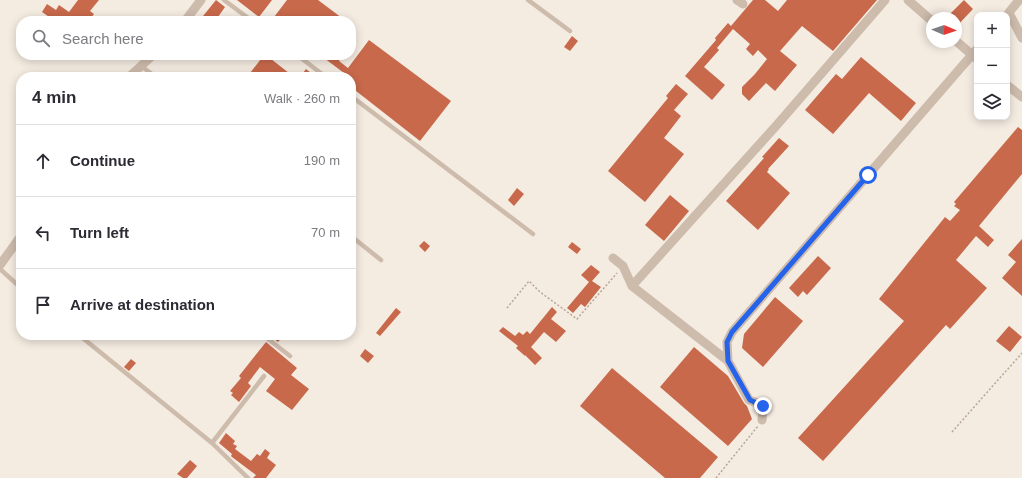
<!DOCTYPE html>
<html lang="en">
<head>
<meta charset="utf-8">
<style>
	body { margin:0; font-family:Helvetica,sans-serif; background:#f7f7f7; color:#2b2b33 }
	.controls { position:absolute; right:12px; top:12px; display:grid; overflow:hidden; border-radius:8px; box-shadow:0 2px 10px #0003 }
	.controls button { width:36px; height:36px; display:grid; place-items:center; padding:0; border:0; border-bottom:1px solid #e1e1e2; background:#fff; color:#2b2b33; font:20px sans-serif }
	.compass { position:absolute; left:926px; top:12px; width:36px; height:36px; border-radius:50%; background:#fff; box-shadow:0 2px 10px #0003; rotate:92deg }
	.stop { position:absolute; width:12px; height:12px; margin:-9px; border:3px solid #2563eb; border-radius:50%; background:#fff }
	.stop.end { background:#2563eb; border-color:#fff; box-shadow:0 1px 4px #0008 }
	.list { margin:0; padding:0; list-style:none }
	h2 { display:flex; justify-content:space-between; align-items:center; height:52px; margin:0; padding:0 16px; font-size:17px }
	h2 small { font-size:13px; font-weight:400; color:#7c7c81 }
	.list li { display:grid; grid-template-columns:26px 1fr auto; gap:12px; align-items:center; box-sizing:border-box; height:72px; padding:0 16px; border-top:1px solid #e1e1e2 }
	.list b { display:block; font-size:15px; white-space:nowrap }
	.list em { font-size:13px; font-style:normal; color:#7c7c81 }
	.icon { flex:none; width:22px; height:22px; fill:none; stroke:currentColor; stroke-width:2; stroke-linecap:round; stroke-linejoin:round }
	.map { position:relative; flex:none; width:1022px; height:478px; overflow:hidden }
	.search { position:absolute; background:#fff; box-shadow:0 2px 10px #0003; left:16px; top:16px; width:340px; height:44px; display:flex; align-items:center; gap:10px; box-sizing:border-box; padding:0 14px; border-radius:16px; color:#7c7c81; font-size:15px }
	.panel { position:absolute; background:#fff; box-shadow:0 2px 10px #0003; left:16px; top:72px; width:340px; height:268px; border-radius:16px }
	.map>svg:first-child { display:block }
	.building { fill:#c8694b }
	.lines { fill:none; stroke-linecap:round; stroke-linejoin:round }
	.path { stroke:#b9a596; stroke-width:1.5; stroke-dasharray:2 2; stroke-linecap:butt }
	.lane { stroke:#cdbbac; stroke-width:4.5 }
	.street { stroke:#cdbbac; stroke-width:9 }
	.route { stroke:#2563eb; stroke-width:5 }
</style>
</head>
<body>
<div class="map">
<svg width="1022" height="478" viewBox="0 0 1022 478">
	<rect width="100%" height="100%" fill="#f4ebe1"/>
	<path class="building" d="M 78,0 L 99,0 L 90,11 L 94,14 L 89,21 L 55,21 L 42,12 L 47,4 L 56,10 L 59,5 L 69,12 Z
		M 216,0 L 225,7 L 218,17 L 224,21 L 199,21 Z
		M 237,0 L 272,0 L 259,17 Z
		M 287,0 L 318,0 L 346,21 L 271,21 Z
		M 753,0 L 765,0 L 778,11 L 787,0 L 877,0 L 833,51 L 802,26 L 780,51 L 797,65 L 775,91 L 766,83 L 749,101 L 742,94 L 742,87 L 755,74 L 767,59 L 758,50 L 753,56 L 746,49 L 750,44 L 733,29 L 717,48 L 719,50 L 704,67 L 725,85 L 712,100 L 685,76 L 716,40 L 715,38 L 728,23 L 731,26 Z
		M 964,0 L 973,9 L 956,27 L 956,18 L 946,18 Z
		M 572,36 L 578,41 L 570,51 L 564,47 Z
		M 369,40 L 451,101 L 420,141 L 351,87 L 351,77 L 341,77 L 344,73 L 320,55 L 343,55 L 339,61 L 348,68 Z
		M 264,55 L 266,55 L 294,77 L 247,77 Z
		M 861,57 L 916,103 L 901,121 L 869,93 L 833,134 L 805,110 L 836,74 L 842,79 Z
		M 306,69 L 316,77 L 300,77 Z
		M 676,84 L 688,94 L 674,110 L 681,116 L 664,138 L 684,154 L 645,202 L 608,171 L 668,98 L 666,96 Z
		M 1018,127 L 1022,130 L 1022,174 L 979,226 L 994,240 L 988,247 L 976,236 L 956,260 L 987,288 L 950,329 L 946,325 L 823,461 L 798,438 L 904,321 L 879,299 L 945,217 L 950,221 L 960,210 L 954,206 L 956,204 L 954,202 Z
		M 779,138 L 789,146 L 768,169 L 769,169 L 767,172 L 790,193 L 758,230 L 726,201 L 764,158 L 762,157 Z
		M 517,188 L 524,194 L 514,206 L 508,200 Z
		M 670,195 L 689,211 L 664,241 L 645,225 Z
		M 1022,239 L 1022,296 L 1002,278 L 1016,262 L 1008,255 Z
		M 424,241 L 430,246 L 425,252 L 419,246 Z
		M 572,242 L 581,249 L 577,254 L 568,247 Z
		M 818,256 L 831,268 L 807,295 L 803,291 L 798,297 L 789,288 Z
		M 591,265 L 600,272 L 592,281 L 601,287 L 585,307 L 581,304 L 573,313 L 567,308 L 589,282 L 581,275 Z
		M 775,297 L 803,321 L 763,367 L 742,348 L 744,334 Z
		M 552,307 L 557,312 L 551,319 L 566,331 L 556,342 L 544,332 L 531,347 L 542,358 L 535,365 L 525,355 L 525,356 L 516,348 L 518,346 L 499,331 L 503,327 L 515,336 L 519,332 L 523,335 L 527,331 L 530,334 Z
		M 396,308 L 401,312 L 380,336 L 376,333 Z
		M 1009,326 L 1022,337 L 1010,352 L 996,341 Z
		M 271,335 L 284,335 L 278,342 L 270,336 Z
		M 266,342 L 297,368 L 291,375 L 309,389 L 292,410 L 266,391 L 275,379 L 260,367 L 248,383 L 251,386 L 239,402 L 231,395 L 233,393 L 230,391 L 241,378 L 239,376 Z
		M 694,347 L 728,376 L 744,403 L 747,406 L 752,419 L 728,446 L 660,387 Z
		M 365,349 L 374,356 L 368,363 L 360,356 Z
		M 131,359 L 136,363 L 129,371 L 124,367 Z
		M 612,368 L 718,457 L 700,478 L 665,478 L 580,406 Z
		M 226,433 L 235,441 L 233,444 L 237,446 L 235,449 L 251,461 L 257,454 L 260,456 L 265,449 L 270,453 L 267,458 L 276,465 L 266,478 L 253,478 L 256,475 L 232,457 L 231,456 L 232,454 L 219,443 Z
		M 190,460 L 197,466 L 187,478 L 183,478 L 177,474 Z"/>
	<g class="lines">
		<path class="path" d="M 507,308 L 529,281 L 540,292 L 577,319 L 617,273
			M 952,432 L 1022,353
			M 716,478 L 758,426"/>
		<path class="lane" d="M 224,0 L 252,21
			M 528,0 L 570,31
			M 297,55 L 326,77
			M 141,66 L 156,77
			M 351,96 L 533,234
			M 351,236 L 381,260
			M 0,269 L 21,288
			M 79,335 L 212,443 L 248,478
			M 263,335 L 290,356
			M 212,443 L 264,376"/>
		<path class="street" d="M 737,0 L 743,4
			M 908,0 L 932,21
			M 1009,13 L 1022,38
			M 1007,15 L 1019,0
			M 185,21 L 201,0
			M 956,41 L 977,59
			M 129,77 L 153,55
			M 1007,85 L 1022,97
			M 613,258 L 623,266 L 632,286 L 728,361
			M 0,265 L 21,236
			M 632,286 L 776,126 L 885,0
			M 762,420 L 763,405 L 749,400 L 728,361 L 727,342 L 732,332 L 977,49"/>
	</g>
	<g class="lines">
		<path class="route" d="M 763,406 L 750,400 L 728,361 L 727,342 L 732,332 L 868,175"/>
	</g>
</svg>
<div class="controls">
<button>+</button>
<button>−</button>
<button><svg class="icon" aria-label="layers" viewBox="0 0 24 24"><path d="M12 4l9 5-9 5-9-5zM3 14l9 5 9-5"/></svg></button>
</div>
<svg class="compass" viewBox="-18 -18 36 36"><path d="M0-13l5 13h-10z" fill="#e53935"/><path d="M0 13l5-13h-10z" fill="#7c7c81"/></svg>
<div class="stop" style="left:868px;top:175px"></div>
<div class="stop end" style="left:763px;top:406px"></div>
<div class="search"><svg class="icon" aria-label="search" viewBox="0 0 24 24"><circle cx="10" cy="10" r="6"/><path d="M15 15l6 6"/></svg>Search here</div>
<section class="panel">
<h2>4 min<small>Walk · 260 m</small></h2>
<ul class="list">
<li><svg class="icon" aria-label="ahead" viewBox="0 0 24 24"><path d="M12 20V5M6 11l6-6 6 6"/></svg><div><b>Continue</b></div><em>190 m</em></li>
<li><svg class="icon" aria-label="left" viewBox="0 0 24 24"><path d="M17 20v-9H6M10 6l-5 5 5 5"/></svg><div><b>Turn left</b></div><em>70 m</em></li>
<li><svg class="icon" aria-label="arrive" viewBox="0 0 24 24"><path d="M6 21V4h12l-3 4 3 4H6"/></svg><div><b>Arrive at destination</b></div></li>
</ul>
</section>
</div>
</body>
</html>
